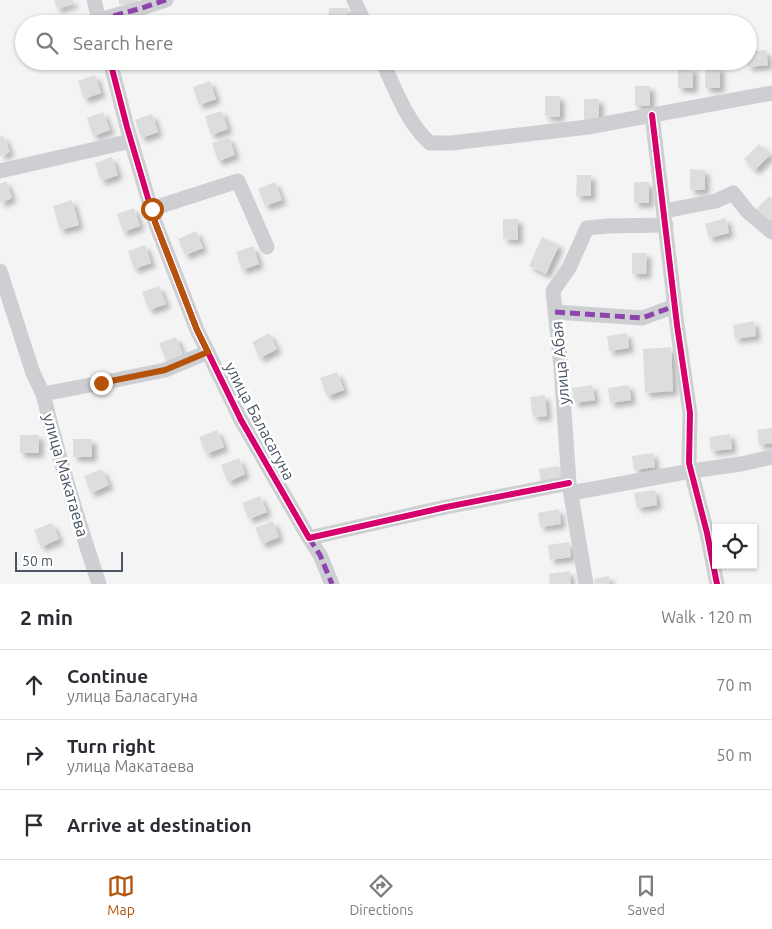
<!DOCTYPE html>
<html lang="en">
<head>
<meta charset="utf-8">
<style>
	body { margin:0; font-family:Ubuntu,sans-serif; background:#f2f2f3; color:#2b2b33 }
	.controls { position:absolute; right:15px; bottom:15px; display:grid; overflow:hidden; border-radius:0px; box-shadow:0 1px 4px #0004 }
	.controls button { width:45px; height:45px; display:grid; place-items:center; padding:0; border:0; border-bottom:1px solid #e1e1e2; background:#fff; color:#2b2b33; font:25px sans-serif }
	.scale { position:absolute; left:15px; bottom:12px; width:108px; box-sizing:border-box; padding-left:5px; border:2px solid #485462; border-top:0; font-size:14px; line-height:18px; white-space:nowrap; color:#485462; -webkit-text-stroke:4px #fff; paint-order:stroke }
	.stop { position:absolute; width:15px; height:15px; margin:-11px; border:4px solid #b45309; border-radius:50%; background:#fff }
	.stop.end { background:#b45309; border-color:#fff; box-shadow:0 1px 5px #0008 }
	.list { margin:0; padding:0; list-style:none }
	h2 { display:flex; justify-content:space-between; align-items:center; height:65px; margin:0; padding:0 20px; font-size:21px }
	h2 small { font-size:16px; font-weight:400; color:#7c7c81 }
	.list li { display:grid; grid-template-columns:32px 1fr auto; gap:15px; align-items:center; box-sizing:border-box; height:70px; padding:0 20px; border-top:1px solid #e1e1e2 }
	.list b { display:block; font-size:19px; white-space:nowrap }
	.list p { margin:0; font-size:16px; white-space:nowrap; color:#7c7c81 }
	.list em { font-size:16px; font-style:normal; color:#7c7c81 }
	.icon { flex:none; width:28px; height:28px; fill:none; stroke:currentColor; stroke-width:2; stroke-linecap:round; stroke-linejoin:round }
	.map { position:relative; flex:none; width:772px; height:584px; overflow:hidden }
	.search { position:absolute; background:#fff; box-shadow:0 1px 4px #0004; left:15px; right:15px; top:15px; height:55px; display:flex; align-items:center; gap:12px; box-sizing:border-box; padding:0 18px; border-radius:28px; color:#7c7c81; font-size:19px }
	.sheet { height:275px; background:#fff }
	nav { display:flex; justify-content:space-around; align-items:center; box-sizing:border-box; height:70px; border-top:1px solid #e1e1e2; background:#fff; font-size:14px; color:#7c7c81 }
	nav a { display:grid; justify-items:center; gap:2px }
	nav .on { color:#b45309 }
	.map>svg:first-child { display:block }
	.building { fill:#ddddde; filter:url(#shadow) }
	.lines { fill:none; stroke-linecap:round; stroke-linejoin:round }
	.street { stroke:#cdcfd3; stroke-width:15 }
	.quiet { stroke:#8e44ad; stroke-width:5; stroke-dasharray:10 5; stroke-linecap:butt }
	.cycleway-casing { stroke:#fff; stroke-width:9 }
	.cycleway { stroke:#d6006c; stroke-width:6 }
	.route { stroke:#b45309; stroke-width:6 }
	.labels { text-anchor:middle; stroke-width:5; stroke-linejoin:round; paint-order:stroke }
	.street-label { font-size:16px; fill:#485462; stroke:#fff }
</style>
</head>
<body>
<div class="map">
<svg width="772" height="584" viewBox="0 0 772 584">
	<defs>
		<filter id="shadow"><feDropShadow dx="4.5" dy="4.5" stdDeviation="2.5" flood-color="#0004"/></filter>
	</defs>
	<rect width="100%" height="100%" fill="#f4f4f4"/>
	<path class="building" d="M 54,0 L 73,0 L 74,3 L 57,9 Z
		M 119,0 L 138,0 L 138,4 L 119,4 Z
		M 329,8 L 348,8 L 348,24 L 329,24 Z
		M 766,50 L 768,65 L 748,67 L 747,61 L 748,61 L 748,52 Z
		M 705,67 L 720,67 L 720,88 L 705,88 Z
		M 678,68 L 693,68 L 693,88 L 678,88 Z
		M 95,75 L 101,93 L 84,99 L 78,81 Z
		M 210,81 L 216,99 L 199,105 L 193,87 Z
		M 635,86 L 650,86 L 650,106 L 635,106 Z
		M 545,96 L 560,96 L 560,117 L 545,116 Z
		M 584,99 L 599,99 L 599,120 L 584,120 Z
		M 222,111 L 228,129 L 211,135 L 205,116 Z
		M 103,112 L 110,130 L 93,136 L 87,118 Z
		M 152,114 L 158,132 L 141,138 L 135,120 Z
		M 3,135 L 10,152 L 0,156 L 0,137 Z
		M 229,137 L 235,155 L 218,161 L 212,143 Z
		M 759,144 L 770,155 L 755,170 L 744,159 Z
		M 112,157 L 118,175 L 101,181 L 95,163 Z
		M 690,169 L 705,170 L 705,190 L 690,190 Z
		M 577,175 L 591,175 L 591,196 L 576,196 Z
		M 6,181 L 12,198 L 0,203 L 0,184 Z
		M 275,182 L 282,200 L 265,206 L 258,189 Z
		M 634,182 L 649,182 L 649,203 L 634,203 Z
		M 769,196 L 772,199 L 772,220 L 768,224 L 754,212 Z
		M 72,200 L 79,225 L 60,230 L 53,206 Z
		M 134,208 L 140,226 L 123,232 L 117,214 Z
		M 726,218 L 729,233 L 709,238 L 705,224 Z
		M 503,219 L 518,219 L 518,240 L 503,239 Z
		M 196,231 L 203,248 L 185,255 L 178,239 Z
		M 542,237 L 559,245 L 546,274 L 529,266 Z
		M 145,245 L 151,263 L 134,269 L 128,251 Z
		M 253,246 L 259,264 L 242,270 L 236,252 Z
		M 632,253 L 647,253 L 646,274 L 632,274 Z
		M 159,286 L 166,304 L 149,310 L 142,292 Z
		M 754,321 L 756,336 L 735,339 L 733,325 Z
		M 269,333 L 277,349 L 260,358 L 252,342 Z
		M 627,333 L 629,348 L 609,351 L 607,336 Z
		M 176,337 L 183,355 L 166,361 L 159,343 Z
		M 671,347 L 673,391 L 645,393 L 643,349 Z
		M 337,372 L 344,390 L 327,396 L 320,378 Z
		M 592,385 L 595,400 L 574,403 L 572,388 Z
		M 629,385 L 631,400 L 610,403 L 608,388 Z
		M 545,395 L 547,416 L 533,417 L 530,397 Z
		M 772,428 L 772,443 L 759,445 L 757,430 Z
		M 217,430 L 224,447 L 206,454 L 199,437 Z
		M 730,434 L 732,449 L 711,451 L 709,437 Z
		M 20,435 L 39,435 L 39,453 L 20,453 Z
		M 73,439 L 92,439 L 92,457 L 73,457 Z
		M 653,453 L 655,467 L 634,470 L 632,456 Z
		M 239,458 L 245,474 L 228,482 L 221,465 Z
		M 559,466 L 562,481 L 541,484 L 539,469 Z
		M 102,469 L 109,485 L 91,493 L 84,476 Z
		M 655,490 L 657,505 L 637,508 L 634,493 Z
		M 260,496 L 267,512 L 249,519 L 242,503 Z
		M 559,509 L 561,524 L 540,527 L 538,513 Z
		M 273,521 L 279,537 L 262,544 L 255,528 Z
		M 52,523 L 59,539 L 41,547 L 34,530 Z
		M 569,542 L 571,557 L 550,560 L 548,545 Z
		M 569,571 L 571,584 L 550,584 L 549,574 Z
		M 609,576 L 610,584 L 595,584 L 594,579 Z"/>
	<g class="lines">
		<path class="street" d="M 94,0 L 100,24
			M 354,0 L 365,24
			M 99,20 L 142,8 L 166,0
			M 110,61 L 127,127 L 155,222 L 197,330 L 241,420 L 309,538 L 446,507 L 569,483
			M 382,61 C 395,88 407,123 430,143 L 451,143 L 588,127 L 772,93
			M 652,115 L 677,325 L 690,413 L 689,463 L 707,533 L 717,584
			M 0,171 L 131,141
			M 151,209 L 238,181 L 267,247
			M 664,211 L 716,201 L 733,193 L 748,212 L 772,232
			M 0,271 L 33,373 L 43,394
			M 555,312 L 642,318 L 675,306
			M 571,493 L 691,471 L 741,464 L 772,457
			M 309,538 L 320,555 L 332,584
			M 99,584 C 78,521 59,458 43,394 L 101,383 L 165,370 L 208,352
			M 586,584 L 569,483 L 561,367 L 553,291 L 569,268 L 587,228 L 608,226 L 666,225"/>
		<path class="quiet" d="M 99,20 L 142,8 L 166,0
			M 555,312 L 642,318 L 675,306
			M 309,538 L 320,555 L 332,584"/>
		<defs>
			<path id="cycleway" d="M 110,61 L 127,127 L 155,222 L 197,330 L 241,420 L 309,538 L 446,507 L 569,483
				M 652,115 L 677,325 L 690,413 L 689,463 L 707,533 L 717,584"/>
		</defs>
		<use href="#cycleway" class="cycleway-casing"/>
		<use href="#cycleway" class="cycleway"/>
	</g>
	<g class="lines">
		<path class="route" d="M 101,383 L 165,370 L 208,352 L 197,330 L 155,222 L 152,209"/>
	</g>
	<g class="labels">
		<g class="street-label">
			<text transform="translate(560 363) rotate(-95)" y="6">улица Абая</text>
			<text transform="translate(260 421) rotate(62)" y="6">улица Баласагуна</text>
			<text transform="translate(66 475) rotate(74)" y="6">улица Макатаева</text>
		</g>
	</g>
</svg>
<div class="controls">
<button><svg class="icon" aria-label="locate" viewBox="0 0 24 24"><circle cx="12" cy="12" r="6"/><path d="M12 2v4M12 18v4M2 12h4M18 12h4"/></svg></button>
</div>
<div class="scale">50 m</div>
<div class="stop" style="left:152px;top:209px"></div>
<div class="stop end" style="left:101px;top:383px"></div>
<div class="search"><svg class="icon" aria-label="search" viewBox="0 0 24 24"><circle cx="10" cy="10" r="6"/><path d="M15 15l6 6"/></svg>Search here</div>
</div>
<section class="sheet">
<h2>2 min<small>Walk · 120 m</small></h2>
<ul class="list">
<li><svg class="icon" aria-label="ahead" viewBox="0 0 24 24"><path d="M12 20V5M6 11l6-6 6 6"/></svg><div><b>Continue</b><p>улица Баласагуна</p></div><em>70 m</em></li>
<li><svg class="icon" aria-label="right" viewBox="0 0 24 24"><path d="M7 20v-9h11M14 6l5 5-5 5"/></svg><div><b>Turn right</b><p>улица Макатаева</p></div><em>50 m</em></li>
<li><svg class="icon" aria-label="arrive" viewBox="0 0 24 24"><path d="M6 21V4h12l-3 4 3 4H6"/></svg><div><b>Arrive at destination</b></div></li>
</ul>
</section>
<nav>
<a class="on"><svg class="icon" aria-label="map" viewBox="0 0 24 24"><path d="M3 6l6-2 6 2 6-2v14l-6 2-6-2-6 2zM9 4v14M15 6v14"/></svg>Map</a>
<a><svg class="icon" aria-label="directions" viewBox="0 0 24 24"><path d="M12 3l9 9-9 9-9-9zM9 14v-3h6M13 9l2 2-2 2"/></svg>Directions</a>
<a><svg class="icon" aria-label="saved" viewBox="0 0 24 24"><path d="M7 4h10v16l-5-4-5 4z"/></svg>Saved</a>
</nav>
</body>
</html>
